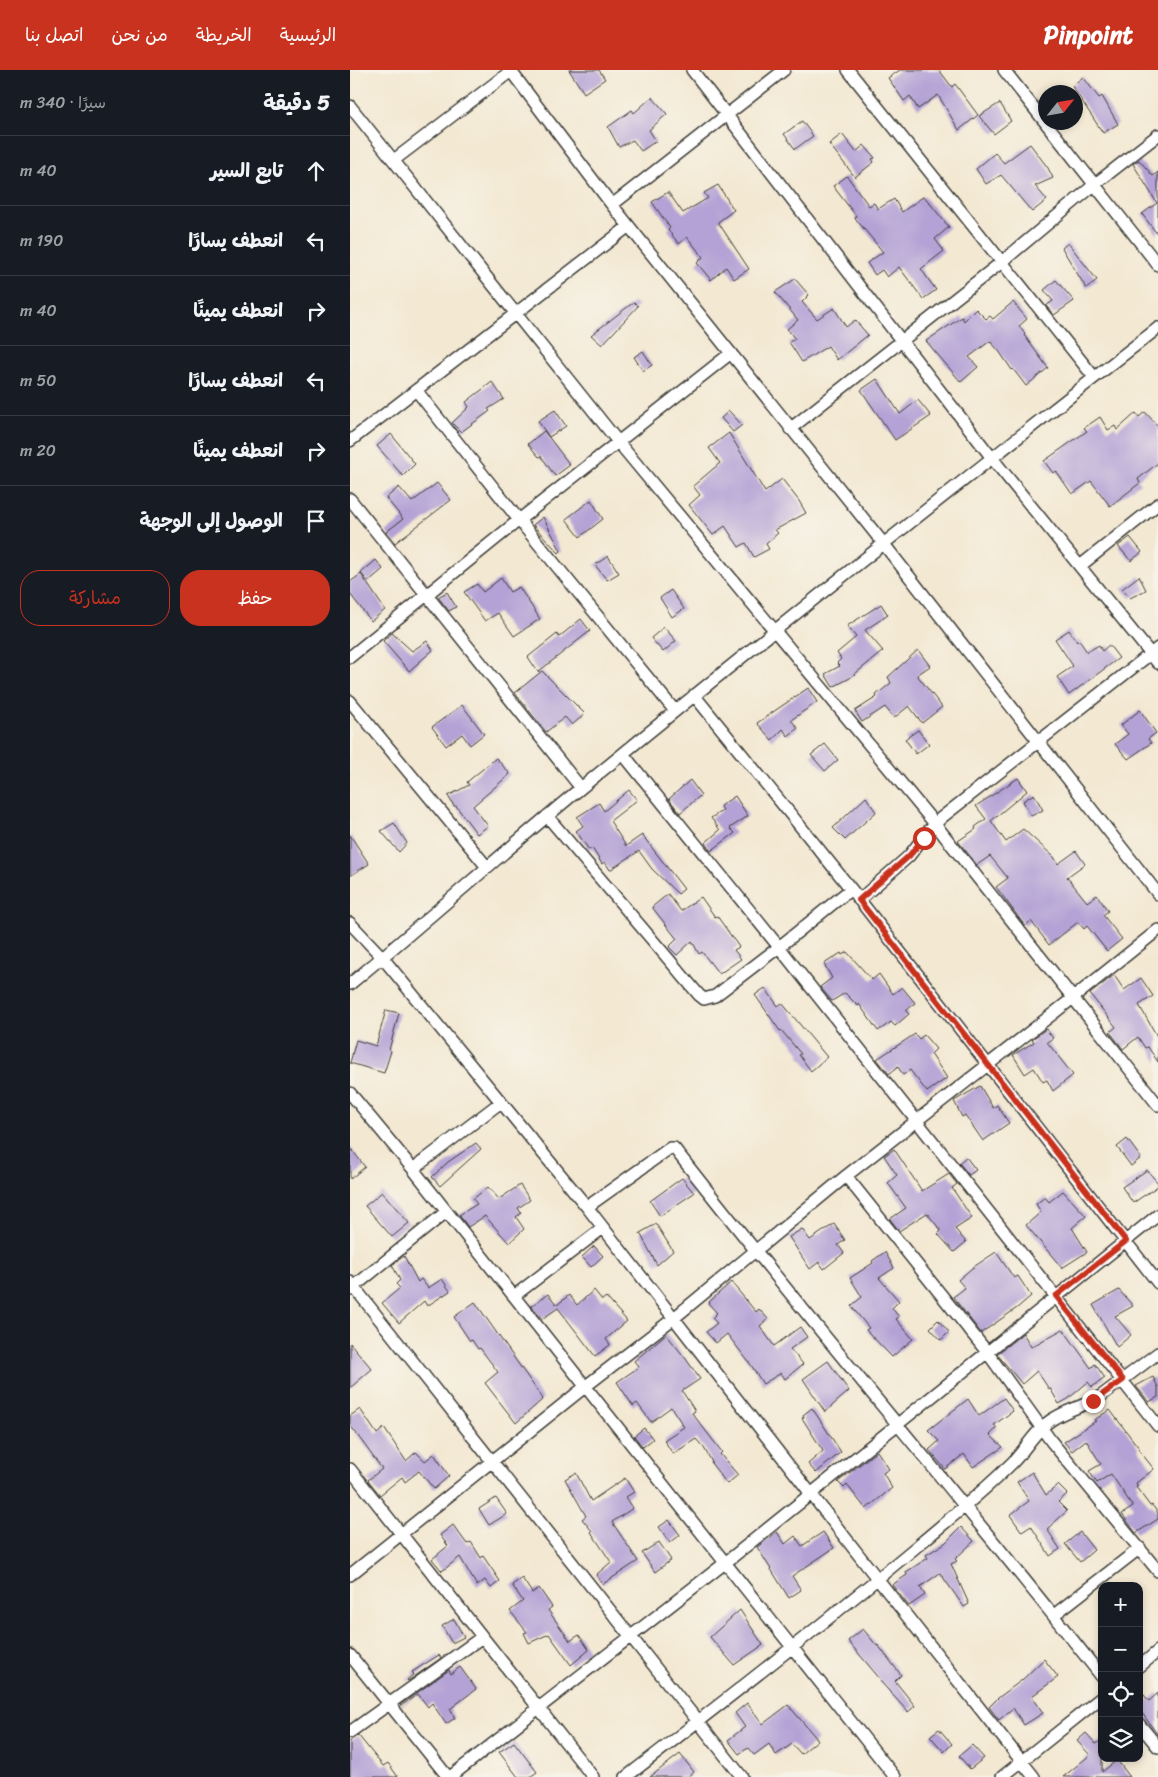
<!DOCTYPE html>
<html lang="ar">
<head>
<meta charset="utf-8">
<style>
	body { margin:0; font-family:Sriracha,"Playpen Sans Arabic",sans-serif; background:#20242c; color:#f1f3f6; direction:rtl }
	.controls { position:absolute; right:15px; bottom:15px; display:grid; overflow:hidden; border-radius:10px; box-shadow:0 2px 8px #0003 }
	.controls button { width:45px; height:45px; display:grid; place-items:center; padding:0; border:0; border-bottom:1px solid #363941; background:#171b24; color:#f1f3f6; font:25px sans-serif }
	.compass { position:absolute; left:688px; top:15px; width:45px; height:45px; border-radius:50%; background:#171b24; box-shadow:0 2px 8px #0003; rotate:59deg }
	.stop { position:absolute; width:15px; height:15px; margin:-11px; border:4px solid #c8321e; border-radius:50%; background:#fff }
	.stop.end { background:#c8321e; border-color:#fff; box-shadow:0 1px 5px #0008 }
	.list { margin:0; padding:0; list-style:none }
	h2 { display:flex; justify-content:space-between; align-items:center; height:65px; margin:0; padding:0 20px; font-size:21px }
	h2 small { font-size:16px; font-weight:400; color:#9ea1a6 }
	.list li { display:grid; grid-template-columns:32px 1fr auto; gap:15px; align-items:center; box-sizing:border-box; height:70px; padding:0 20px; border-top:1px solid #363941 }
	.list b { display:block; font-size:19px; white-space:nowrap }
	.list em { font-size:16px; font-style:normal; color:#9ea1a6 }
	.actions { display:flex; gap:10px; padding:15px 20px }
	.actions a { flex:1; padding:11px 0; border:1px solid #c8321e; border-radius:20px; text-align:center; font-size:18px; color:#c8321e }
	.actions .main { background:#c8321e; color:#fff }
	.icon { flex:none; width:28px; height:28px; fill:none; stroke:currentColor; stroke-width:2; stroke-linecap:round; stroke-linejoin:round }
	.map { position:relative; flex:none; width:808px; height:1707px; overflow:hidden; direction:ltr }
	header { display:flex; align-items:center; gap:30px; box-sizing:border-box; height:70px; padding:0 25px; background:#c8321e; color:#fff }
	header strong { font-size:24px }
	nav { display:flex; gap:28px; margin-inline-start:auto; font-size:18px }
	main { display:flex }
	aside { flex:1; background:#171b24 }
	.map>svg:first-child { display:block }
	.building { fill:#b4a1d5 }
	.lines { fill:none; stroke-linecap:round; stroke-linejoin:round }
	.minor-casing { stroke:#3c3b37; stroke-width:14 }
	.minor { stroke:#fff; stroke-width:11 }
	.route { stroke:#c8321e; stroke-width:6 }
</style>
</head>
<body>
<header>
<strong>Pinpoint</strong>
<nav><a>الرئيسية</a><a>الخريطة</a><a>من نحن</a><a>اتصل بنا</a></nav>
</header>
<main>
<div class="map">
<svg width="808" height="1707" viewBox="0 0 808 1707">
	<rect width="100%" height="100%" fill="#f7f3e8"/>
	<filter id="ink" filterUnits="userSpaceOnUse"><feTurbulence type="fractalNoise" baseFrequency=".02" numOctaves="2"/><feDisplacementMap in="SourceGraphic" scale="10" xChannelSelector="R" yChannelSelector="G"/><feConvolveMatrix kernelMatrix="1 2 1 2 8 2 1 2 1" color-interpolation-filters="sRGB"/></filter>
	<filter id="wash" filterUnits="userSpaceOnUse"><feTurbulence type="fractalNoise" baseFrequency=".0096" numOctaves="4" result="noise"/><feDisplacementMap in="SourceGraphic" scale="20" xChannelSelector="R" yChannelSelector="G"/><feGaussianBlur stdDeviation="1.12" result="paint"/><feColorMatrix in="noise" values="0 0 0 0 0 0 0 0 0 0 0 0 0 0 0 0 0 1.4 0 .05"/><feComposite in="paint" operator="in"/></filter>
	<g filter="url(#wash)">
		<rect width="100%" height="100%" fill="#f3e8d2"/>
		<g id="blocks">
			<path class="building" d="M 219,0 L 249,0 L 255,9 L 234,23 Z
				M 550,0 L 589,0 L 602,17 L 605,14 L 628,45 L 609,60 L 588,25 L 568,39 L 560,26 L 554,31 L 538,8 Z
				M 733,7 L 749,28 L 752,26 L 768,54 L 753,63 L 722,16 Z
				M 302,27 L 317,44 L 299,60 L 306,71 L 291,81 L 283,70 L 269,77 L 258,57 L 282,40 L 284,43 Z
				M 650,33 L 661,51 L 644,64 L 629,46 Z
				M 452,51 L 463,66 L 445,79 L 434,64 Z
				M 492,64 L 506,82 L 514,75 L 525,88 L 522,89 L 524,92 L 505,107 L 479,74 Z
				M 680,74 L 698,98 L 703,108 L 685,116 L 697,130 L 682,142 L 651,105 L 636,114 L 626,99 L 645,83 L 654,93 Z
				M 789,90 L 803,106 L 808,102 L 808,165 L 792,144 L 807,133 L 783,94 Z
				M 497,106 L 519,136 L 524,133 L 528,139 L 544,129 L 552,142 L 574,126 L 599,157 L 585,169 L 594,181 L 571,199 L 586,220 L 573,229 L 549,197 L 537,207 L 532,200 L 525,205 L 517,193 L 533,182 L 505,148 L 506,146 L 483,116 Z
				M 368,115 L 384,140 L 368,152 L 399,199 L 384,209 L 376,197 L 361,210 L 347,193 L 353,187 L 337,167 L 329,174 L 318,160 L 320,158 L 302,132 L 318,122 L 333,143 L 358,128 L 354,123 Z
				M 718,173 L 747,210 L 736,218 L 712,178 Z
				M 445,209 L 459,225 L 452,232 L 467,249 L 484,238 L 496,257 L 505,250 L 518,265 L 487,290 L 478,276 L 452,292 L 439,272 L 445,269 L 437,259 L 448,250 L 425,222 Z
				M 706,210 L 724,231 L 704,245 L 696,236 L 703,231 L 694,220 Z
				M 284,232 L 288,236 L 252,275 L 241,265 Z
				M 663,232 L 677,249 L 669,256 L 675,264 L 674,265 L 698,298 L 676,316 L 663,299 L 662,300 L 649,281 L 640,271 L 619,287 L 628,297 L 611,312 L 576,271 L 612,247 L 614,251 L 626,239 L 636,249 L 640,246 L 643,249 Z
				M 293,281 L 302,295 L 293,301 L 284,287 Z
				M 527,309 L 550,344 L 568,330 L 581,346 L 545,370 L 511,320 Z
				M 142,312 L 154,329 L 138,339 L 140,341 L 111,362 L 102,353 L 119,337 L 116,332 Z
				M 205,340 L 216,356 L 199,367 L 188,351 Z
				M 379,341 L 392,355 L 383,362 L 371,348 Z
				M 795,342 L 808,356 L 808,393 L 788,409 L 790,413 L 760,436 L 741,411 L 722,424 L 706,401 L 703,403 L 694,391 L 737,361 L 734,358 L 750,347 L 758,360 L 765,356 L 767,360 L 786,343 L 789,347 Z
				M 194,361 L 220,395 L 205,406 L 191,386 L 189,387 L 178,374 Z
				M 379,363 L 415,422 L 432,409 L 449,431 L 456,443 L 425,460 L 428,463 L 416,474 L 419,479 L 404,487 L 396,473 L 389,477 L 375,456 L 363,465 L 339,435 L 350,425 L 343,416 L 370,393 L 359,378 Z
				M 41,364 L 65,394 L 53,406 L 27,376 Z
				M 87,413 L 101,430 L 45,473 L 36,462 L 53,449 L 36,428 L 49,417 L 62,432 Z
				M 241,430 L 253,449 L 230,467 L 216,449 Z
				M 193,447 L 211,481 L 209,483 L 183,455 Z
				M 780,467 L 792,482 L 781,491 L 768,476 Z
				M 258,486 L 269,503 L 257,510 L 245,495 Z
				M 26,490 L 33,499 L 18,512 L 11,503 Z
				M 11,504 L 35,540 L 21,551 L 0,524 L 0,512 Z
				M 789,506 L 796,520 L 780,528 L 772,519 Z
				M 151,508 L 160,522 L 169,517 L 190,549 L 164,566 L 148,543 L 135,551 L 114,522 L 127,514 L 133,522 Z
				M 321,520 L 334,539 L 322,547 L 310,528 Z
				M 97,522 L 106,537 L 99,541 L 88,527 Z
				M 531,534 L 538,545 L 515,560 L 533,581 L 500,608 L 483,617 L 475,604 L 490,596 L 487,593 L 491,589 L 487,583 L 506,567 L 497,556 Z
				M 231,549 L 240,561 L 188,602 L 178,587 L 207,564 L 209,567 Z
				M 314,557 L 326,571 L 313,582 L 301,568 Z
				M 719,560 L 727,572 L 729,570 L 737,582 L 749,575 L 752,581 L 759,575 L 769,588 L 719,625 L 707,607 L 723,596 L 705,569 Z
				M 42,563 L 62,581 L 77,571 L 83,580 L 59,601 L 33,571 Z
				M 568,580 L 580,596 L 567,605 L 592,637 L 572,653 L 559,636 L 544,648 L 535,637 L 512,652 L 505,641 L 527,627 L 526,625 L 541,613 L 538,607 Z
				M 192,601 L 235,644 L 222,655 L 215,647 L 196,662 L 165,623 Z
				M 458,618 L 467,632 L 441,650 L 448,658 L 438,666 L 433,659 L 422,670 L 407,653 Z
				M 112,635 L 134,664 L 120,675 L 112,664 L 96,676 L 82,657 Z
				M 790,640 L 806,663 L 798,669 L 801,673 L 778,689 L 765,674 L 778,664 L 771,655 Z
				M 568,660 L 579,674 L 566,684 L 555,669 Z
				M 475,674 L 488,690 L 475,701 L 461,685 Z
				M 146,688 L 160,704 L 123,736 L 138,756 L 127,764 L 106,736 L 104,736 L 98,726 L 119,715 L 117,712 Z
				M 668,708 L 677,721 L 641,751 L 656,772 L 673,759 L 704,787 L 708,794 L 726,781 L 735,794 L 717,807 L 737,832 L 747,825 L 758,841 L 753,845 L 772,869 L 757,881 L 737,856 L 734,859 L 728,852 L 699,875 L 681,851 L 675,856 L 646,817 L 658,808 L 640,786 L 627,795 L 608,771 L 626,759 L 625,757 L 636,749 L 626,736 Z
				M 340,710 L 351,725 L 330,743 L 319,729 Z
				M 279,720 L 287,730 L 260,751 L 276,776 L 292,765 L 334,819 L 328,824 L 302,799 L 289,781 L 260,800 L 255,792 L 252,794 L 242,778 L 239,780 L 226,761 L 233,756 L 227,747 L 249,733 L 254,741 Z
				M 684,724 L 693,740 L 681,746 L 673,731 Z
				M 385,726 L 398,746 L 380,758 L 385,763 L 361,781 L 355,773 L 370,760 L 361,748 L 373,740 L 370,736 Z
				M 516,727 L 526,742 L 495,770 L 483,758 Z
				M 44,753 L 57,773 L 49,782 L 31,761 Z
				M 0,765 L 19,794 L 0,806 Z
				M 318,824 L 331,841 L 351,827 L 365,847 L 367,846 L 389,877 L 384,880 L 391,889 L 369,904 L 352,882 L 349,884 L 342,871 L 327,885 L 319,877 L 327,869 L 302,837 Z
				M 497,882 L 522,910 L 529,904 L 543,924 L 552,917 L 565,933 L 556,941 L 559,944 L 545,956 L 541,952 L 528,961 L 509,934 L 508,936 L 495,923 L 482,931 L 470,917 L 482,908 L 474,894 L 491,883 L 492,885 Z
				M 764,905 L 774,920 L 791,908 L 803,926 L 789,935 L 808,968 L 808,992 L 798,977 L 795,978 L 788,967 L 773,979 L 760,962 L 766,957 L 740,924 Z
				M 415,918 L 428,936 L 432,933 L 477,987 L 461,1001 L 449,985 L 451,984 L 431,960 L 430,961 L 405,925 Z
				M 36,940 L 49,943 L 39,980 L 41,981 L 34,1003 L 0,993 L 6,970 L 26,976 Z
				M 696,959 L 703,968 L 697,972 L 723,1005 L 703,1021 L 697,1010 L 693,1012 L 684,998 L 675,1004 L 663,985 L 684,972 L 682,969 Z
				M 565,964 L 569,969 L 574,965 L 586,979 L 581,984 L 597,1008 L 577,1022 L 560,1000 L 553,1005 L 548,997 L 539,1004 L 527,989 Z
				M 630,1016 L 643,1038 L 647,1035 L 659,1053 L 633,1071 L 615,1045 L 612,1047 L 604,1031 Z
				M 777,1069 L 791,1088 L 781,1096 L 767,1077 Z
				M 126,1073 L 131,1079 L 90,1116 L 82,1107 L 98,1092 Z
				M 0,1077 L 15,1097 L 0,1109 Z
				M 544,1079 L 572,1121 L 599,1104 L 607,1114 L 602,1118 L 622,1148 L 605,1159 L 616,1172 L 604,1182 L 588,1164 L 591,1161 L 577,1143 L 549,1161 L 540,1149 L 556,1138 L 538,1113 L 547,1105 L 534,1086 Z
				M 616,1087 L 626,1100 L 619,1105 L 609,1093 Z
				M 797,1100 L 808,1113 L 808,1116 L 783,1133 L 772,1117 Z
				M 332,1108 L 344,1123 L 310,1146 L 300,1131 Z
				M 170,1115 L 180,1130 L 168,1138 L 171,1143 L 166,1147 L 174,1159 L 159,1173 L 135,1146 L 118,1157 L 109,1145 L 127,1134 L 123,1129 L 138,1117 L 149,1129 Z
				M 713,1121 L 736,1146 L 722,1158 L 737,1182 L 712,1198 L 676,1155 L 691,1142 L 686,1134 L 695,1127 L 699,1132 Z
				M 32,1122 L 59,1153 L 42,1167 L 15,1136 Z
				M 306,1154 L 323,1181 L 307,1195 L 290,1163 Z
				M 484,1154 L 495,1170 L 488,1175 L 494,1183 L 474,1199 L 469,1192 L 460,1199 L 439,1167 L 452,1159 L 460,1170 Z
				M 244,1176 L 253,1186 L 241,1197 L 232,1187 Z
				M 535,1182 L 544,1198 L 529,1208 L 549,1231 L 542,1238 L 549,1247 L 546,1249 L 563,1269 L 542,1287 L 516,1260 L 519,1258 L 501,1236 L 512,1227 L 500,1208 L 523,1193 L 522,1191 Z
				M 646,1182 L 664,1208 L 668,1206 L 681,1226 L 667,1238 L 631,1263 L 603,1227 L 615,1218 L 608,1210 L 622,1198 Z
				M 54,1186 L 68,1212 L 71,1209 L 78,1218 L 92,1209 L 100,1221 L 77,1236 L 74,1231 L 49,1253 L 32,1233 L 50,1218 L 46,1214 L 50,1210 L 42,1195 Z
				M 381,1212 L 406,1242 L 409,1239 L 418,1249 L 410,1256 L 424,1276 L 450,1257 L 457,1267 L 440,1279 L 453,1294 L 435,1309 L 431,1303 L 413,1314 L 401,1295 L 377,1264 L 366,1273 L 356,1262 L 367,1253 L 362,1248 L 367,1243 L 358,1233 Z
				M 244,1220 L 252,1230 L 256,1227 L 277,1251 L 256,1269 L 260,1275 L 245,1286 L 208,1238 L 192,1249 L 181,1236 L 198,1224 L 207,1235 L 219,1225 L 227,1235 Z
				M 769,1220 L 783,1236 L 765,1246 L 781,1265 L 767,1277 L 743,1235 Z
				M 125,1232 L 193,1329 L 166,1353 L 135,1313 L 148,1302 L 130,1278 L 128,1279 L 122,1270 L 120,1271 L 104,1247 Z
				M 588,1250 L 599,1262 L 591,1270 L 580,1258 Z
				M 713,1259 L 741,1298 L 745,1294 L 755,1308 L 742,1317 L 738,1312 L 718,1329 L 709,1334 L 700,1318 L 699,1319 L 687,1301 L 672,1314 L 647,1284 L 673,1263 L 681,1277 Z
				M 316,1264 L 336,1289 L 350,1309 L 332,1321 L 345,1341 L 342,1343 L 372,1382 L 370,1384 L 388,1405 L 377,1414 L 361,1393 L 362,1392 L 354,1378 L 346,1369 L 323,1384 L 314,1370 L 334,1357 L 321,1337 L 301,1352 L 287,1333 L 283,1336 L 267,1312 L 289,1297 L 284,1291 Z
				M 0,1273 L 22,1299 L 0,1318 Z
				M 478,1291 L 499,1321 L 475,1342 L 453,1309 Z
				M 803,1307 L 808,1317 L 808,1327 L 799,1332 L 786,1316 Z
				M 654,1328 L 663,1341 L 644,1355 L 647,1358 L 640,1365 L 653,1377 L 623,1397 L 614,1384 L 595,1399 L 579,1380 L 589,1371 L 578,1360 L 618,1329 L 629,1346 Z
				M 462,1338 L 491,1382 L 466,1403 L 458,1394 L 473,1381 L 452,1348 L 454,1347 L 453,1345 Z
				M 10,1339 L 27,1364 L 34,1358 L 56,1391 L 66,1382 L 75,1391 L 84,1384 L 99,1406 L 84,1419 L 69,1401 L 55,1412 L 52,1407 L 30,1425 L 18,1410 L 32,1399 L 0,1355 L 0,1346 Z
				M 760,1340 L 789,1378 L 788,1379 L 804,1399 L 786,1413 L 788,1416 L 786,1417 L 800,1436 L 802,1435 L 808,1443 L 808,1449 L 786,1463 L 772,1444 L 783,1437 L 761,1404 L 747,1413 L 739,1401 L 751,1394 L 736,1370 L 722,1381 L 714,1372 L 746,1351 L 744,1350 Z
				M 294,1358 L 303,1369 L 293,1377 L 284,1366 Z
				M 527,1381 L 539,1399 L 533,1403 L 542,1418 L 516,1439 L 497,1415 L 494,1418 L 488,1412 Z
				M 682,1402 L 696,1425 L 708,1415 L 717,1424 L 708,1432 L 717,1441 L 697,1459 L 710,1479 L 700,1486 L 681,1456 L 672,1462 L 660,1445 L 679,1431 L 667,1412 Z
				M 226,1403 L 241,1431 L 275,1408 L 284,1422 L 276,1427 L 283,1438 L 262,1452 L 288,1491 L 253,1514 L 246,1505 L 261,1492 L 241,1462 L 242,1461 L 232,1449 L 236,1446 L 215,1409 Z
				M 146,1428 L 157,1444 L 139,1455 L 129,1439 Z
				M 319,1450 L 330,1465 L 320,1473 L 309,1457 Z
				M 103,1455 L 117,1474 L 121,1472 L 131,1488 L 133,1486 L 150,1511 L 141,1518 L 135,1510 L 127,1516 L 110,1487 L 92,1501 L 82,1489 L 98,1476 L 90,1465 Z
				M 611,1457 L 624,1471 L 605,1489 L 607,1491 L 601,1494 L 619,1534 L 614,1537 L 590,1503 L 570,1517 L 575,1525 L 559,1536 L 542,1515 L 557,1505 L 556,1502 L 578,1488 L 576,1485 L 595,1473 Z
				M 427,1462 L 435,1474 L 445,1466 L 452,1476 L 473,1462 L 484,1478 L 442,1506 L 451,1520 L 439,1528 L 407,1477 Z
				M 730,1462 L 744,1480 L 730,1492 L 715,1474 Z
				M 309,1472 L 321,1490 L 305,1502 L 292,1483 Z
				M 172,1508 L 182,1523 L 189,1518 L 202,1537 L 198,1540 L 220,1571 L 229,1565 L 239,1580 L 221,1595 L 199,1564 L 179,1573 L 174,1563 L 177,1562 L 160,1541 L 173,1531 L 162,1515 Z
				M 390,1540 L 413,1575 L 384,1595 L 360,1567 Z
				M 104,1549 L 114,1567 L 102,1573 L 92,1556 Z
				M 513,1559 L 527,1576 L 528,1575 L 551,1605 L 545,1611 L 565,1636 L 558,1642 L 530,1611 L 531,1610 L 498,1571 Z
				M 89,1585 L 91,1588 L 58,1611 L 57,1610 L 64,1604 L 62,1602 Z
				M 694,1589 L 708,1607 L 682,1626 L 693,1643 L 674,1655 L 663,1638 L 649,1650 L 639,1637 L 648,1628 L 672,1610 Z
				M 110,1597 L 126,1619 L 100,1639 L 105,1648 L 96,1654 L 82,1633 L 78,1637 L 68,1624 L 51,1636 L 50,1635 L 99,1600 L 101,1604 Z
				M 789,1619 L 799,1631 L 808,1623 L 808,1665 L 789,1639 Z
				M 397,1633 L 413,1654 L 438,1635 L 468,1670 L 451,1684 L 442,1674 L 426,1685 L 419,1674 L 404,1685 L 398,1678 L 389,1684 L 378,1670 L 395,1657 L 385,1643 Z
				M 589,1659 L 602,1674 L 594,1682 L 580,1666 Z
				M 736,1663 L 746,1674 L 752,1670 L 752,1702 L 767,1690 L 780,1707 L 713,1707 L 740,1685 L 727,1671 Z
				M 8,1665 L 33,1696 L 38,1693 L 48,1707 L 0,1707 L 0,1671 Z
				M 164,1672 L 187,1702 L 180,1707 L 168,1707 L 149,1682 Z
				M 622,1675 L 634,1688 L 620,1699 L 609,1686 Z
				M 330,1684 L 344,1702 L 338,1707 L 300,1707 Z"/>
		</g>
	</g>
	<g filter="url(#ink)">
		<use href="#blocks" fill-opacity="0" stroke="#3c3b37" stroke-width="1"/>
		<g class="lines">
			<defs>
				<path id="minor" d="M 160,0 L 262,135 L 533,473 L 808,824
					M 342,0 L 642,388 L 808,593
					M 498,0 L 744,307
					M 654,0 L 808,195
					M 0,36 L 269,373 L 585,754 L 808,1035
					M 44,90 L 161,1
					M 262,135 L 434,0
					M 66,320 L 169,450 L 325,641
					M 440,359 L 653,191 L 744,115 L 808,65
					M 0,371 L 279,156
					M 0,429 L 231,718
					M 730,496 L 808,434
					M 0,587 L 169,450 L 381,283
					M 344,625 L 501,819 L 808,1213
					M 0,631 L 137,797
					M 273,684 L 429,877 L 808,1356
					M 197,746 L 349,925 L 354,929 L 365,926 L 429,877 L 501,819
					M 509,830 L 559,786 L 579,760 L 591,748 L 808,578
					M 0,853 L 32,887 L 237,1137 L 515,1493 L 684,1707
					M 0,914 C 78,850 153,782 231,718 C 421,562 614,409 808,258
					M 0,1023 L 63,1099 L 545,1707
					M 63,1099 L 151,1032
					M 496,1106 L 637,1282 L 701,1371 L 808,1501
					M 237,1137 L 320,1078 L 324,1078 C 463,1257 612,1428 752,1607
					M 0,1212 L 392,1707
					M 0,1220 L 96,1142
					M 164,1226 L 253,1158
					M 0,1399 L 243,1707
					M 0,1505 L 236,1316 L 324,1248 L 496,1106 L 723,928 L 808,860
					M 704,1545 L 790,1478
					M 0,1585 L 98,1707
					M 789,1597 L 808,1581
					M 789,1654 L 808,1677
					M 0,1662 L 132,1567
					M 100,1707 L 375,1493 L 808,1145
					M 276,1707 C 376,1630 475,1553 572,1472 C 603,1446 634,1421 663,1392 C 675,1380 683,1364 697,1353 C 713,1340 734,1337 751,1326 L 808,1283
					M 652,1707 L 752,1627"/>
			</defs>
			<use href="#minor" class="minor-casing"/>
			<use href="#minor" class="minor"/>
		</g>
	</g>
	<g class="lines" filter="url(#ink)">
		<path class="route" d="M 574,768 L 559,786 L 509,830 L 776,1171 L 706,1226 L 773,1310 L 743,1331"/>
	</g>
</svg>
<div class="controls">
<button>+</button>
<button>−</button>
<button><svg class="icon" aria-label="locate" viewBox="0 0 24 24"><circle cx="12" cy="12" r="6"/><path d="M12 2v4M12 18v4M2 12h4M18 12h4"/></svg></button>
<button><svg class="icon" aria-label="layers" viewBox="0 0 24 24"><path d="M12 4l9 5-9 5-9-5zM3 14l9 5 9-5"/></svg></button>
</div>
<svg class="compass" viewBox="-18 -18 36 36"><path d="M0-13l5 13h-10z" fill="#e53935"/><path d="M0 13l5-13h-10z" fill="#9ea1a6"/></svg>
<div class="stop" style="left:574px;top:768px"></div>
<div class="stop end" style="left:743px;top:1331px"></div>
</div>
<aside>
<h2>5 دقيقة<small>سيرًا · 340 m</small></h2>
<ul class="list">
<li><svg class="icon" aria-label="ahead" viewBox="0 0 24 24"><path d="M12 20V5M6 11l6-6 6 6"/></svg><div><b>تابع السير</b></div><em>40 m</em></li>
<li><svg class="icon" aria-label="left" viewBox="0 0 24 24"><path d="M17 20v-9H6M10 6l-5 5 5 5"/></svg><div><b>انعطف يسارًا</b></div><em>190 m</em></li>
<li><svg class="icon" aria-label="right" viewBox="0 0 24 24"><path d="M7 20v-9h11M14 6l5 5-5 5"/></svg><div><b>انعطف يمينًا</b></div><em>40 m</em></li>
<li><svg class="icon" aria-label="left" viewBox="0 0 24 24"><path d="M17 20v-9H6M10 6l-5 5 5 5"/></svg><div><b>انعطف يسارًا</b></div><em>50 m</em></li>
<li><svg class="icon" aria-label="right" viewBox="0 0 24 24"><path d="M7 20v-9h11M14 6l5 5-5 5"/></svg><div><b>انعطف يمينًا</b></div><em>20 m</em></li>
<li><svg class="icon" aria-label="arrive" viewBox="0 0 24 24"><path d="M6 21V4h12l-3 4 3 4H6"/></svg><div><b>الوصول إلى الوجهة</b></div></li>
</ul>
<div class="actions"><a class="main">حفظ</a><a>مشاركة</a></div>
</aside>
</main>
</body>
</html>
